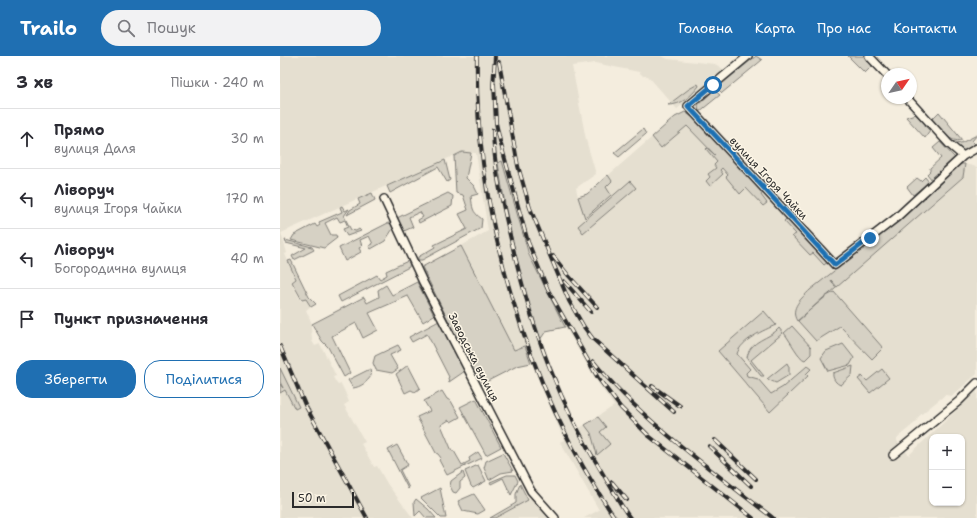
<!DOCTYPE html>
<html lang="uk">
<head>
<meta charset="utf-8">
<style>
	body { margin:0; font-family:"Shantell Sans",sans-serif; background:#f2f2f3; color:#2b2b33 }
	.controls { position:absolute; right:12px; bottom:12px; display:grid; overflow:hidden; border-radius:8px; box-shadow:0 1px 3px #0004 }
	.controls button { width:36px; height:36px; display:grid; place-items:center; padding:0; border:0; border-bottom:1px solid #e1e1e2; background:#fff; color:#2b2b33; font:20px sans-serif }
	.compass { position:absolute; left:601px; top:12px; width:36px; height:36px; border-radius:50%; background:#fff; box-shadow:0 1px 3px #0004; rotate:56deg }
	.scale { position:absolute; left:12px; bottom:10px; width:62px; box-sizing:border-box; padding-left:4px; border:2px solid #2b2b2b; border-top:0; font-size:11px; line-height:14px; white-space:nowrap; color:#2b2b2b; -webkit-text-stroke:3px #fcf5e5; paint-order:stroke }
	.stop { position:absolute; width:12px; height:12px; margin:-9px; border:3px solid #1f6fb2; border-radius:50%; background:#fff }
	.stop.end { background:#1f6fb2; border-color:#fff; box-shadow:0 1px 4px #0008 }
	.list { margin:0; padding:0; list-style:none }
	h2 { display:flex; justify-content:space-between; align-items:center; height:52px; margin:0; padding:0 16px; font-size:17px }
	h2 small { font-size:13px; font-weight:400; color:#7c7c81 }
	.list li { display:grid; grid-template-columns:26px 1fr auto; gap:12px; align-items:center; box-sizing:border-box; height:60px; padding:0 16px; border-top:1px solid #e1e1e2 }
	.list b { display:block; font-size:15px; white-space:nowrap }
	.list p { margin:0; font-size:13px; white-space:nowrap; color:#7c7c81 }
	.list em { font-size:13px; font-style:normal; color:#7c7c81 }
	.actions { display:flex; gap:8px; padding:12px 16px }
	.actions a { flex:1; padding:9px 0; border:1px solid #1f6fb2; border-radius:16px; text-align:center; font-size:14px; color:#1f6fb2 }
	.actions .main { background:#1f6fb2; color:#fff }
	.icon { flex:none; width:22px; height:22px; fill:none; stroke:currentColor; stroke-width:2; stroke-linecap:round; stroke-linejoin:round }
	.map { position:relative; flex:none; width:697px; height:462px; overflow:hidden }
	header { display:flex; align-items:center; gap:24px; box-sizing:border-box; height:56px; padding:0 20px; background:#1f6fb2; color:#fff }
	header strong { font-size:19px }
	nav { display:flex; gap:22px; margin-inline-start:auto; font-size:14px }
	.search { width:280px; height:36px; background:#f2f2f3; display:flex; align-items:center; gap:10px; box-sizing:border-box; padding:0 14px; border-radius:22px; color:#7c7c81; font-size:15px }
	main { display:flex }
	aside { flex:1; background:#fff }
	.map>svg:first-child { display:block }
	.built { fill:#e5dfd0; fill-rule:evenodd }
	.green { fill:#d6d1c4; stroke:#807e78 }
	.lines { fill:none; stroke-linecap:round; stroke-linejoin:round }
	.street-casing { stroke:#2b2b2b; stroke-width:10 }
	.street { stroke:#fcf5e5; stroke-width:7 }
	.rail-casing { stroke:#2b2b2b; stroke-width:4 }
	.rail { stroke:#fcf5e5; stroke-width:2.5; stroke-dasharray:8; stroke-linecap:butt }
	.route { stroke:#1f6fb2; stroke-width:5 }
	.labels { text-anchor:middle; stroke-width:3; stroke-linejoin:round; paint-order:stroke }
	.street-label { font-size:11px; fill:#2b2b2b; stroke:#fcf5e5 }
</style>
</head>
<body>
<header>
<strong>Trailo</strong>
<div class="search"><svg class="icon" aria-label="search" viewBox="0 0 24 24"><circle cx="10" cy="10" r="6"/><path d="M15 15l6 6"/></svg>Пошук</div>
<nav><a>Головна</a><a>Карта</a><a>Про нас</a><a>Контакти</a></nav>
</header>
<main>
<aside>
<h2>3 хв<small>Пішки · 240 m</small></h2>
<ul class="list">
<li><svg class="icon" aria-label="ahead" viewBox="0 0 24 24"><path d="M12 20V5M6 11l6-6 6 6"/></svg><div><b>Прямо</b><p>вулиця Даля</p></div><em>30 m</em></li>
<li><svg class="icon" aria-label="left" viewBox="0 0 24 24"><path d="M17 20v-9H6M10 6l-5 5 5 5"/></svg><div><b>Ліворуч</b><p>вулиця Ігоря Чайки</p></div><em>170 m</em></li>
<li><svg class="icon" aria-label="left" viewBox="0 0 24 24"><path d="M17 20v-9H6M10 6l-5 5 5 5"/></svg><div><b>Ліворуч</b><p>Богородична вулиця</p></div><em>40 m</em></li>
<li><svg class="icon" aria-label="arrive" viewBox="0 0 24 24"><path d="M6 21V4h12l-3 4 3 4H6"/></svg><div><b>Пункт призначення</b></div></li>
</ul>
<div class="actions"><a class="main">Зберегти</a><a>Поділитися</a></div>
</aside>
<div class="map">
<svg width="697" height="462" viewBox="0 0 697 462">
	<rect width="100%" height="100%" fill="#f4edde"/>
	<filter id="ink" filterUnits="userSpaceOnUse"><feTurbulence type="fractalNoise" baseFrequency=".025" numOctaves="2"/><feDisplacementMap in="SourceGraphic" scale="8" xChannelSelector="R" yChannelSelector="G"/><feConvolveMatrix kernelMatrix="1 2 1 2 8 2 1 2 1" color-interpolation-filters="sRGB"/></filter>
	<g filter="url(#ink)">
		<path class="built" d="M 0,0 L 381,0 L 388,3 L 435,8 L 445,14 L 397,53 L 368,20 L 363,20 L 359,16 L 315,7 L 292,10 L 306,84 L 316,118 L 296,132 L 298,141 L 307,138 L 395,61 L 405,56 L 415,63 L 553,214 L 625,159 L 675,110 L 685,108 L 697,111 L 697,318 L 672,340 L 665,339 L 639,360 L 636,366 L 617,382 L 617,385 L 629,399 L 697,335 L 697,462 L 304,462 L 319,454 L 280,386 L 284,384 L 245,290 L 234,294 L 181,190 L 208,175 L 196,97 L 182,96 L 1,177 L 7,197 L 5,198 L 15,223 L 11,226 L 21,245 L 26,243 L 30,251 L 26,254 L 32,268 L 31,270 L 32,285 L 35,290 L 40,288 L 56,320 L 53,321 L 55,325 L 56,325 L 58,329 L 61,328 L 65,336 L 69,346 L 64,349 L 85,386 L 81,388 L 84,393 L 94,411 L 97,410 L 108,429 L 133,462 L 0,462 ZM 222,106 L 255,212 L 279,260 L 316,324 L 334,350 L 298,373 L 280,337 L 253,261 L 223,140 L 218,107 ZM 652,381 L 682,381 L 682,447 L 652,447 Z
			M 251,442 L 270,462 L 216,462 Z"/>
		<path class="green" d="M 476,0 L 482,4 L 442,37 L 437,32 Z
			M 568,0 L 584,0 L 593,9 L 585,17 Z
			M 418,28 L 419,30 C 411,40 402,49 388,49 L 409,33 Z
			M 434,34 L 440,39 L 419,56 L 418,49 Z
			M 405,56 L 415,63 L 483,136 L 481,139 L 487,147 L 483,150 L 466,132 L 460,138 L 446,121 L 448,119 L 442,112 L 440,114 L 443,118 L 430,130 L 426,125 L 430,121 L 428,118 L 436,112 L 434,109 L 437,106 L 426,93 L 427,92 L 435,99 L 407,70 L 381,92 L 372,81 L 395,61 Z
			M 659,56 L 682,84 C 670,88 658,72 651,64 Z
			M 635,58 L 646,68 L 645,70 L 650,75 L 645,82 L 626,61 Z
			M 363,73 L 366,78 L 339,101 L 334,97 Z
			M 697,79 L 692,85 L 695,88 L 684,95 L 671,85 L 681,87 Z
			M 660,86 L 675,102 L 652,124 L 647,118 L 650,115 L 650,112 L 661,102 L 653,92 Z
			M 182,96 L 191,97 L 186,122 L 194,130 L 198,138 L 191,140 C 193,152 191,155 202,163 L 201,172 L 142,204 L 138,204 L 138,201 L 155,191 L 154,189 L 187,173 L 179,158 L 188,154 L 183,139 L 176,137 L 174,100 Z
			M 165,104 L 170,124 L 167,126 L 158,111 L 110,137 L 107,130 Z
			M 222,105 L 249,199 L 285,271 L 266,275 L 260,284 C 241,227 227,166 218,107 Z
			M 680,108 L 685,108 L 683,121 L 557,231 L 551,224 L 556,232 L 517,265 C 509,252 522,242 530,234 L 625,159 L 675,110 Z
			M 328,119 L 332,125 L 326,131 L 331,139 L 305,162 L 298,141 L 307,138 Z
			M 645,121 L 649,126 L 633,139 L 627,131 L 637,122 L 641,125 Z
			M 350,125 L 356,132 L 303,177 L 298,170 Z
			M 92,137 L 95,144 L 67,159 L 70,154 L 80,148 L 78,143 Z
			M 168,137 L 173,140 L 172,150 L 139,167 L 138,164 L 143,161 L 140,156 L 129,161 L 133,171 L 124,175 L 117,162 Z
			M 62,150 L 65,155 L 69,153 L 64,160 L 71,174 L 76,175 L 79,173 L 81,175 L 67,180 L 63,173 L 68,171 L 65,164 L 60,166 L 57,161 L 45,167 L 51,179 L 56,179 L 57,182 L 44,192 L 11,184 L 14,179 L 35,168 L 37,171 L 40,169 L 39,166 L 62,156 L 60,151 Z
			M 507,162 L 548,206 L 544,209 L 533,197 L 530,199 L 512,180 L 516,178 L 504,165 Z
			M 108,167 L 113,168 L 114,171 L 105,185 L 91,193 L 89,190 L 93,188 L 89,180 L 80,184 L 82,190 L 79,192 L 81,196 L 65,205 L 59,192 Z
			M 5,184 L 32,191 L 34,194 L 14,204 L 12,200 L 26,192 L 6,187 Z
			M 181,190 L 234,294 L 245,290 L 251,307 L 237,310 L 200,329 L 142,211 Z
			M 11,204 L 29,241 L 36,248 L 31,251 L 26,243 L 22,244 L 12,226 L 16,223 L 8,205 Z
			M 130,204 L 129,211 L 61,246 L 58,240 L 97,219 L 100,223 L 107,219 L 106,215 Z
			M 137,226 L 154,259 L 143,266 L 128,240 L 89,257 L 98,274 L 83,282 L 76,267 L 52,280 L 70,317 L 64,321 L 48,291 L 42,285 L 32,268 L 84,241 L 87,247 L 99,241 L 98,234 L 106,229 L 112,239 Z
			M 554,236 L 603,292 L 592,303 L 560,270 L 536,285 L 518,265 L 543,242 Z
			M 484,255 L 496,269 C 484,274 461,284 457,298 L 470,313 L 466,317 L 467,320 L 478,323 L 491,338 L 503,331 L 527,310 L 531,313 L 526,318 L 528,320 L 490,356 L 438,295 Z
			M 159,265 L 185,315 L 169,326 L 168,322 L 169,321 L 147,278 L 132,286 L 129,281 Z
			M 512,270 L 531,291 L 531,298 L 525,304 C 519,303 510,284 504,277 Z
			M 499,272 L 503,277 L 471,304 L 484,320 L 481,320 L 467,302 C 469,284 490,283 499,272 Z
			M 563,288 L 574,302 L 570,309 L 548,315 L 541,302 L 546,295 Z
			M 118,289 L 121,294 L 110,299 L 118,313 L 112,317 L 96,314 L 93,307 L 95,300 Z
			M 507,307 L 509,311 L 509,319 L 496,327 L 487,323 Z
			M 128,309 L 140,332 L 135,336 L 131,334 L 125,337 L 116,318 Z
			M 573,310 L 572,319 L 561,329 C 556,328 552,322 553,317 Z
			M 0,312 L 19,351 L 15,353 L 5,334 L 0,337 L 0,328 L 3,332 L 0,326 Z
			M 90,313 L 91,320 C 87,326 81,331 73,332 L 68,324 Z
			M 602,313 L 609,322 L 590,337 L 578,323 L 582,320 L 587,325 Z
			M 162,335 L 167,343 L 171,345 L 180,361 L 171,366 L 169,364 L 161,369 L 172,395 L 174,395 L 182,409 L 190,405 L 189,402 L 198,396 L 202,402 L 167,419 L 159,404 L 161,402 L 158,398 L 156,397 L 137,361 L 150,355 L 144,345 Z
			M 196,343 L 221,391 L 206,399 L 180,351 Z
			M 318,361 L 326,371 L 320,376 L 330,388 L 317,399 L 311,377 L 305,369 Z
			M 117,389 L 128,409 L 120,414 L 129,432 L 128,433 L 108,394 Z
			M 223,397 L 233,415 L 221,417 L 209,424 L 204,412 L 206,405 Z
			M 198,409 L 206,425 L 193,432 L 191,430 L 185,415 Z
			M 183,416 L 185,422 L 180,426 L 180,432 L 176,437 L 173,436 L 170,430 L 171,425 Z
			M 227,419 L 235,419 L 238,425 L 231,439 L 223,422 L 211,428 L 210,426 Z
			M 240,428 L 248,444 L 215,462 L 210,462 L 236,447 L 236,438 Z
			M 160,432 L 166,462 L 161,462 L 141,442 Z
			M 194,438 L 205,454 L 198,458 L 183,455 L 178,445 Z
			M 136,443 L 148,453 L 156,462 L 146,462 L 140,455 L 135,460 L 134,446 Z"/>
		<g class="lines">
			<defs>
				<path id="street" d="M 468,0 L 408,50 L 555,209 L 616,162 L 683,100 L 697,92
					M 589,0 L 607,19
					M 627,42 L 669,88 L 683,100
					M 104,143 L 143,226 L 251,435 L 275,462
					M 613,399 L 679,345 L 697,327"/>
			</defs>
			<use href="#street" class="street-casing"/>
			<use href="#street" class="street"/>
			<defs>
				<path id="rail" d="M 197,0 C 194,156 247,333 335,462
					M 219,6 L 238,110 L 250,152 L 289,245 L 304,271 L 313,283 L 394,356
					M 214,28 L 216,67 L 220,85 L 248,186 L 268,234 L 318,322 L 341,352 L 369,380 L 473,462
					M 213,32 L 215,0
					M 213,74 C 214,113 223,150 232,188 C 253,276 278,346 326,423 C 334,436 341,450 350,462
					M 273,200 L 288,219 L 317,251
					M 284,225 L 311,256
					M 0,290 L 25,349 L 87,462
					M 313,305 C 361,364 433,415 493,462
					M 372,330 L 400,350
					M 435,384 L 476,423
					M 429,390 L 471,430
					M 332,426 L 347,444"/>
			</defs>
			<use href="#rail" class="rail-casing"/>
			<use href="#rail" class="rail"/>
		</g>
	</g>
	<g class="lines" filter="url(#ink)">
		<path class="route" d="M 433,29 L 408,50 L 555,209 L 590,182"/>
	</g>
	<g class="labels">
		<g class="street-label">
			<text transform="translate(489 122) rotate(47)" y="4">вулиця Ігоря Чайки</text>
			<text transform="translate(194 301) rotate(63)" y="4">Заводська вулиця</text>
		</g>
	</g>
</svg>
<div class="controls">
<button>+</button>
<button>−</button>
</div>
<svg class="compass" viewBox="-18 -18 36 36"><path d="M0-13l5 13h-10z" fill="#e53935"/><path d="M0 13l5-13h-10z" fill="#7c7c81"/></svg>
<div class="scale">50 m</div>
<div class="stop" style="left:433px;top:29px"></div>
<div class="stop end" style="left:590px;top:182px"></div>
</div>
</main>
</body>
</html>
